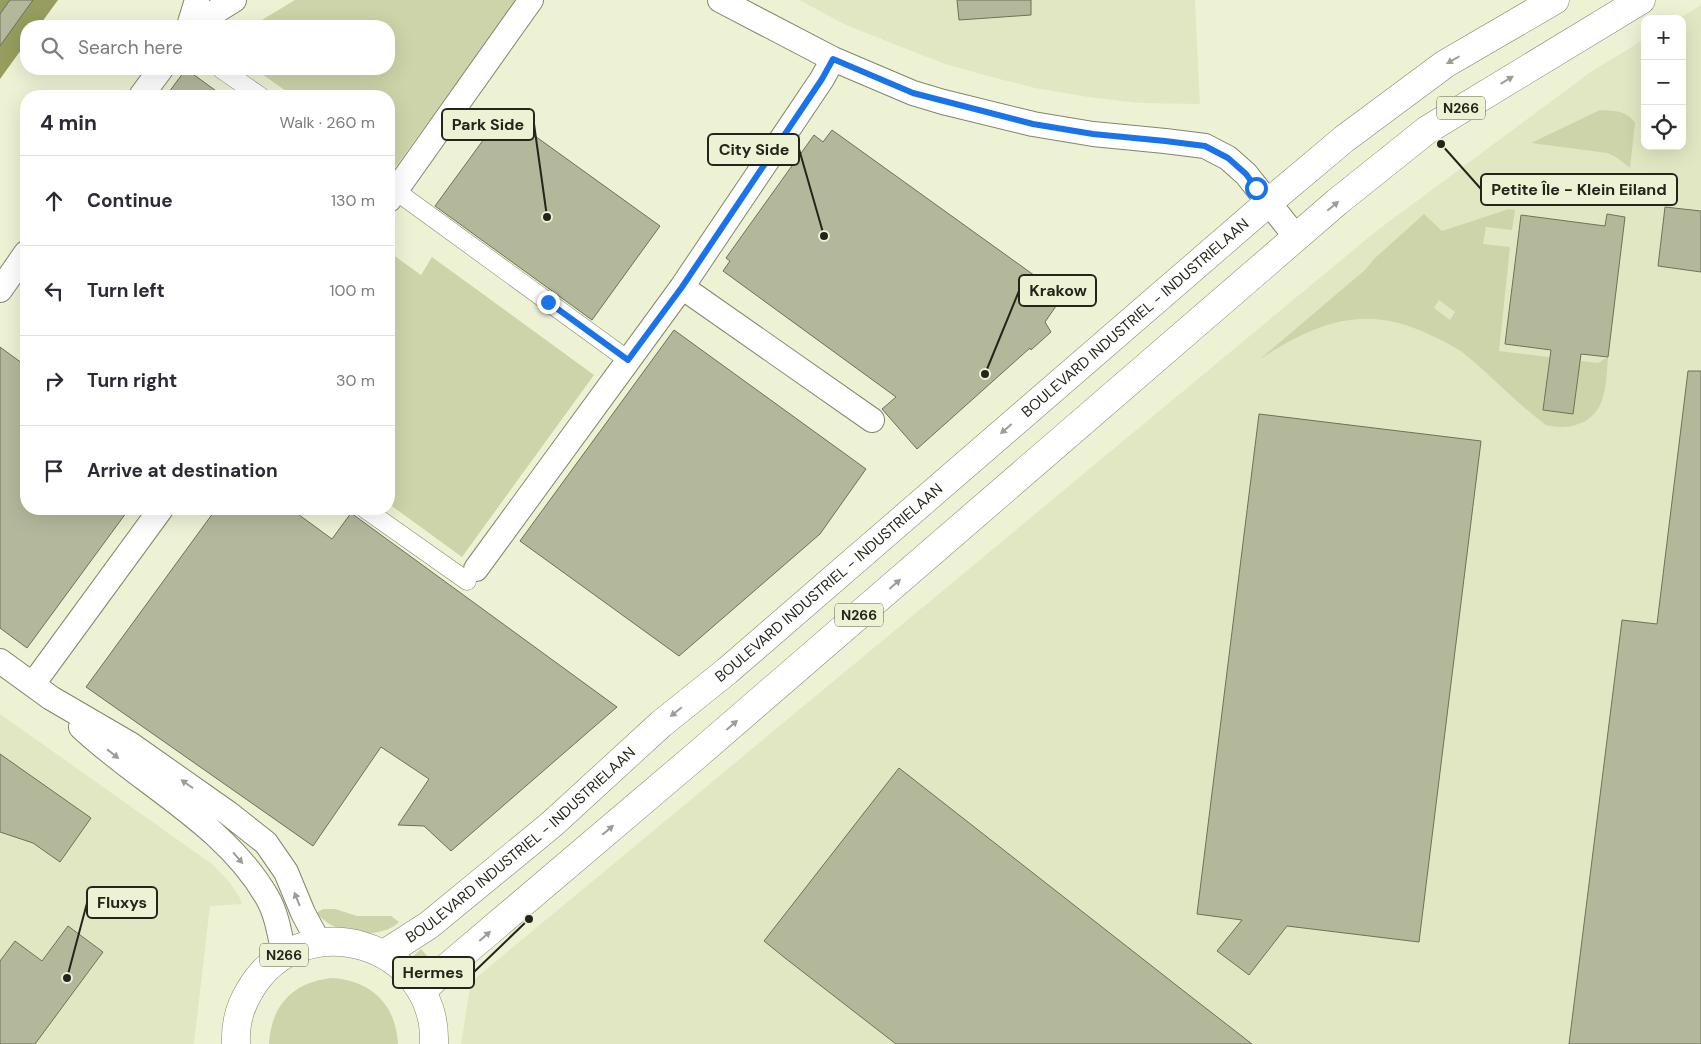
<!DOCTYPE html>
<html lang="en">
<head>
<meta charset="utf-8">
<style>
	body { margin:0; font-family:"DM Sans",sans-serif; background:#f2f2f3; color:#2b2b33 }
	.controls { position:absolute; right:15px; top:15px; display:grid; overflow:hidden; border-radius:10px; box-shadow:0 5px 20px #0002 }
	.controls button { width:45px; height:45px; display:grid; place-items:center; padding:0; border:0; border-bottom:1px solid #e1e1e2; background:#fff; color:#2b2b33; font:25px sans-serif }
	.stop { position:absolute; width:15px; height:15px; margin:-11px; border:4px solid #1a73e8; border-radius:50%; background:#fff }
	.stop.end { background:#1a73e8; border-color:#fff; box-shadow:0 1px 5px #0008 }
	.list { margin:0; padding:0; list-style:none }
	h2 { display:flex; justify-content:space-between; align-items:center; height:65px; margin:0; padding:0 20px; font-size:21px }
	h2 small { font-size:16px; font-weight:400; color:#7c7c81 }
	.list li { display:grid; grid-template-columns:32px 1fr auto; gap:15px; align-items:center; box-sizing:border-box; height:90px; padding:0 20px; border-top:1px solid #e1e1e2 }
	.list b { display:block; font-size:19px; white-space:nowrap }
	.list em { font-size:16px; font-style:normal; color:#7c7c81 }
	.icon { flex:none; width:28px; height:28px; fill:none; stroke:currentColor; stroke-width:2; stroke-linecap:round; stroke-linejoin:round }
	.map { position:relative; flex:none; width:1701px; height:1044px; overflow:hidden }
	.search { position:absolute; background:#fff; box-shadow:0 5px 20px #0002; left:20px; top:20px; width:375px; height:55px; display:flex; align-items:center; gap:12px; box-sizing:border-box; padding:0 18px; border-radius:20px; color:#7c7c81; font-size:19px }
	.panel { position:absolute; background:#fff; box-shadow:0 5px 20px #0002; left:20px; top:90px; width:375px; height:425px; border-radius:20px }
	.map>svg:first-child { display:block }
	.built { fill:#e2e7c3 }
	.green { fill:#ced4a9; fill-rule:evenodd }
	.water { fill:#969d5e }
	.building { fill:#b4b89b; stroke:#6d7157 }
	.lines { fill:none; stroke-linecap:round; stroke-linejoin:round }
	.pedestrian-casing { stroke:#82866b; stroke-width:19 }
	.minor-casing { stroke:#82866b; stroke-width:26 }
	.primary-casing { stroke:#82866b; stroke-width:29 }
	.pedestrian { stroke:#fff; stroke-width:18 }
	.minor { stroke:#fff; stroke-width:24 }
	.primary { stroke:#fff; stroke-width:28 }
	.oneway { fill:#9c9d98 }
	.route { stroke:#1a73e8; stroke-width:6 }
	.labels { text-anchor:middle; stroke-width:4.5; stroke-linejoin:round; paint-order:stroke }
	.shield { fill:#edf2d4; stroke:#606252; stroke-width:1 }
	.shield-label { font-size:14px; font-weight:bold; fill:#24251a }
	.street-label { font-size:15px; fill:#24251a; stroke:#edf2d4 }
	.leader { fill:none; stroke:#24251a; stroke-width:2 }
	.callout-dot { fill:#24251a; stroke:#edf2d4; stroke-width:2 }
	.callout { fill:#edf2d4; stroke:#24251a; stroke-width:2 }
	.callout-label { font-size:16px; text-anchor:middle; font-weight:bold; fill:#24251a }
</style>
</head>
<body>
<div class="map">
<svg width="1701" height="1044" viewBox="0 0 1701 1044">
	<rect width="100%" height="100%" fill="#edf2d4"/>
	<path class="built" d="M 799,0 L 1195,0 L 1200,104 L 1138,103 L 1088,97 L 1035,88 L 999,79 L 945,64 L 914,52 L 846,25 Z
		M 1701,5 L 1701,1044 L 461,1044 L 471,982 L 1375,232 L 1592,71 L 1645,39 L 1645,146 L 1682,146 L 1682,19 L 1678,19 Z
		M 0,714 L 212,864 L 230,883 L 239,896 L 242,904 L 210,906 L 194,1044 L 0,1044 Z"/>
	<path class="green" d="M 295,0 L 517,0 L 394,169 L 389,165 L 389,96 L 293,96 L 255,69 L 389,69 L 389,26 L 252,26 Z
		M 1600,110 C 1614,111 1627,110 1635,123 L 1630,168 L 1616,157 L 1607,153 L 1531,143 Z
		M 1509,209 L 1515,210 L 1512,230 L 1486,227 L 1483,244 L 1510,247 L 1499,351 L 1598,363 L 1608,357 C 1607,370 1607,384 1603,397 C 1596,423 1571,431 1546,425 C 1516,403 1491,375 1462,352 C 1452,345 1439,339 1428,334 C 1364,303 1316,323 1260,359 L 1365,270 L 1374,259 L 1424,214 L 1442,231 ZM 1439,300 L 1455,312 L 1450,320 L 1434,308 ZM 1549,363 L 1579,366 L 1573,414 L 1544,410 Z
		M 389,252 L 421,275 L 432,257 L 594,375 L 462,557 L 389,504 Z
		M 323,909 L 335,909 L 357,916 L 391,916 L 399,922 C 392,929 383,931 373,933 C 350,936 332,929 316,913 Z
		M 421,949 L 437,967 L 426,977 L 410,959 Z
		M 333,978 C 372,981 396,1005 398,1044 L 269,1044 C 271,1005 294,981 333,978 Z"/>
	<path class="water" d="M 0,0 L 58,0 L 39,26 L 26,26 L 26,43 L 0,79 Z"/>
	<path class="building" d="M 10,0 L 33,0 L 0,46 L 0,14 Z
		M 957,0 L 1031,0 L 1031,15 L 959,20 Z
		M 186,69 L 223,96 L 166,96 Z
		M 503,113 L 660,226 L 592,320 L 435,206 Z
		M 832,130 L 1063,296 L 1045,322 L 1051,332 L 1031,350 L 1030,348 L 917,449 L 882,409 L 896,397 L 723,271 L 730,261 L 726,258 L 814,135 L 823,142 Z
		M 1665,207 L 1701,211 L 1701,272 L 1658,266 Z
		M 1607,214 L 1625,217 L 1608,357 L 1581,354 L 1573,414 L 1543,410 L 1551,350 L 1505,344 L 1521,215 L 1605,226 Z
		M 674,330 L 866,469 L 820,534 L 679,656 L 520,541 Z
		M 0,347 L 26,366 L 26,509 L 129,509 L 27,648 L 0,628 Z
		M 1688,371 L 1701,371 L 1701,1044 L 1569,1044 L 1622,620 L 1657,624 Z
		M 1259,414 L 1481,441 L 1419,942 L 1287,926 L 1249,975 L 1217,951 L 1242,920 L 1197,914 Z
		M 216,509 L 291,509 L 332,539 L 351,513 L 617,707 L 451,851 L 424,826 L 398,825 L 429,779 L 381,747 L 313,846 L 86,687 Z
		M 0,754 L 91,818 L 60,862 L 33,843 L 0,832 Z
		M 899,768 L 1185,992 L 1252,1044 L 896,1044 L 785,958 L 764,941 Z
		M 68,926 L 103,952 L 35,1044 L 0,1044 L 0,961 L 15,941 L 42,961 Z"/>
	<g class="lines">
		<defs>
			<path id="pedestrian" d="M 221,69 L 260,96
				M 389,186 L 628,360
				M 365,509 L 467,581"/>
			<path id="minor" d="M 720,0 L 833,59 L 913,93 L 943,102 L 1033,124 L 1093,134 L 1165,141 L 1205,146 L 1228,158 L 1246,174 L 1296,237
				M 189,26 L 197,0
				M 197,26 L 213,13 L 234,0
				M 141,96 L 161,69
				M 389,200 L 531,0
				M 682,287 L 872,420
				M 0,290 L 26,253
				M 476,569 L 682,287 L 822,79 L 833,59
				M 0,661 L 51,698 L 130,744 L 228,813 L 266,843 L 286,872 L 303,913 L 319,943
				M 33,684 L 161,509
				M 81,727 C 141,784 224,823 267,897 C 277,914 280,936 284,955"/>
			<g id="primary">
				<path id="s1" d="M 384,954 L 429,925 L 552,824 L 661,724 L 727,671 L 1268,203 L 1344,139 L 1445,64 L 1555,0"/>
				<path d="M 422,991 L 445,969 L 697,755 L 1337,202 L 1427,130 L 1641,0"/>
				<path d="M 236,1044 C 235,1025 240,1006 250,990 C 302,902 438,943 434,1044"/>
			</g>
		</defs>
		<use href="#pedestrian" class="pedestrian-casing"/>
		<use href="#minor" class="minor-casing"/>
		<use href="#primary" class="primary-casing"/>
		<use href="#pedestrian" class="pedestrian"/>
		<use href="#minor" class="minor"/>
		<use href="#primary" class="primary"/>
	</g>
	<defs><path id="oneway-solid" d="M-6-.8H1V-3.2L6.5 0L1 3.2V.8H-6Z" transform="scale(1.25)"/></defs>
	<g class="oneway">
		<use href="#oneway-solid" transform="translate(1453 60) rotate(150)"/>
		<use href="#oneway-solid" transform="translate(1507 80) rotate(-31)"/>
		<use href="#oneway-solid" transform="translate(1333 206) rotate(-40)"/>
		<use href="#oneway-solid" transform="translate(1006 429) rotate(139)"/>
		<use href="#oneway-solid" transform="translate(895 584) rotate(-41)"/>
		<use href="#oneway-solid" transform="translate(676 712) rotate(141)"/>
		<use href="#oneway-solid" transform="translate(732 725) rotate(-41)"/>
		<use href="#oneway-solid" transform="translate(113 754) rotate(38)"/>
		<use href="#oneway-solid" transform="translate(187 784) rotate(-145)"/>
		<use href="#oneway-solid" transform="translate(608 830) rotate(-40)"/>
		<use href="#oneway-solid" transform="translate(238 858) rotate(49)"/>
		<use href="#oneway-solid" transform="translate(297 899) rotate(-112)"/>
		<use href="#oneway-solid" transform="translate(485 936) rotate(-41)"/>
	</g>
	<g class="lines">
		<path class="route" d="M 548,302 L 628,360 L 682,287 L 822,79 L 833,59 L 913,93 L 1033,124 L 1093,134 L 1165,141 L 1205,146 L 1228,158 L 1246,174 L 1256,188"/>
	</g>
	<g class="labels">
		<g class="shield">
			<rect x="1437" y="96.5" width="48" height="23" rx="4"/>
			<rect x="835" y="603.5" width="48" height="23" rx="4"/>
			<rect x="260" y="943.5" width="48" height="23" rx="4"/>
		</g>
		<g class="shield-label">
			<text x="1461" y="113">N266</text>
			<text x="859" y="620">N266</text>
			<text x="284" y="960">N266</text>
		</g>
		<g class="street-label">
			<text dy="5" stroke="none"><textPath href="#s1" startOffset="985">BOULEVARD INDUSTRIEL - INDUSTRIELAAN</textPath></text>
			<text dy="5" stroke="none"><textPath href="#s1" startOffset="580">BOULEVARD INDUSTRIEL - INDUSTRIELAAN</textPath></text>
			<text dy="5" stroke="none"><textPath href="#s1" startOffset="175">BOULEVARD INDUSTRIEL - INDUSTRIELAAN</textPath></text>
		</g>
	</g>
	<path class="leader" d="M547 217L534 124M824 236L799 149M1441 144L1481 189M985 374L1019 291M67 978L87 903M529 919L474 972"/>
	<g class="callout-dot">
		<circle cx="547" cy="217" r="5"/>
		<circle cx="824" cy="236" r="5"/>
		<circle cx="1441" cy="144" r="5"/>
		<circle cx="985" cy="374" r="5"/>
		<circle cx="67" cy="978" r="5"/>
		<circle cx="529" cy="919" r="5"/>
	</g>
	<g class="callout">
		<rect x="442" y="109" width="92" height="31" rx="5"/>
		<rect x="708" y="134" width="91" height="31" rx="5"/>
		<rect x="1481" y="174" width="196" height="31" rx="5"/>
		<rect x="1019" y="275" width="77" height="31" rx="5"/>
		<rect x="87" y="887" width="70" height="31" rx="5"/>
		<rect x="393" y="957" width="81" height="31" rx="5"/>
	</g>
	<g class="callout-label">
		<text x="488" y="130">Park Side</text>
		<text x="754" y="155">City Side</text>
		<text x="1579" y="195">Petite Île - Klein Eiland</text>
		<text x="1058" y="296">Krakow</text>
		<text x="122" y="908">Fluxys</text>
		<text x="433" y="978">Hermes</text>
	</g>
</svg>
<div class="controls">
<button>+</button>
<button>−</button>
<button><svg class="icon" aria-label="locate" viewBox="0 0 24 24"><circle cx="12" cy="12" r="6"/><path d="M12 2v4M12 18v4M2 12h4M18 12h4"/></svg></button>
</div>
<div class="stop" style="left:1256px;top:188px"></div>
<div class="stop end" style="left:548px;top:302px"></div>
<div class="search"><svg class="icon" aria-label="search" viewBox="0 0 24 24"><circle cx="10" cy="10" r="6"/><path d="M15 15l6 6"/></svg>Search here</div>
<section class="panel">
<h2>4 min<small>Walk · 260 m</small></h2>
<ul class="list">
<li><svg class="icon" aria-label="ahead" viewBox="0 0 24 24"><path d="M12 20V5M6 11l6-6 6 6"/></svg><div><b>Continue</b></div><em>130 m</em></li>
<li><svg class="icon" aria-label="left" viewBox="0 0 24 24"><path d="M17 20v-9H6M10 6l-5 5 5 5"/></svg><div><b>Turn left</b></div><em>100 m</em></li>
<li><svg class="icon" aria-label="right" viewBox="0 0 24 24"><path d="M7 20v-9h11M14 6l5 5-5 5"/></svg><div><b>Turn right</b></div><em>30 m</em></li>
<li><svg class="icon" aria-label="arrive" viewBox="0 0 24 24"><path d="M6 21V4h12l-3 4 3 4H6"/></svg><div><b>Arrive at destination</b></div></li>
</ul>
</section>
</div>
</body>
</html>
